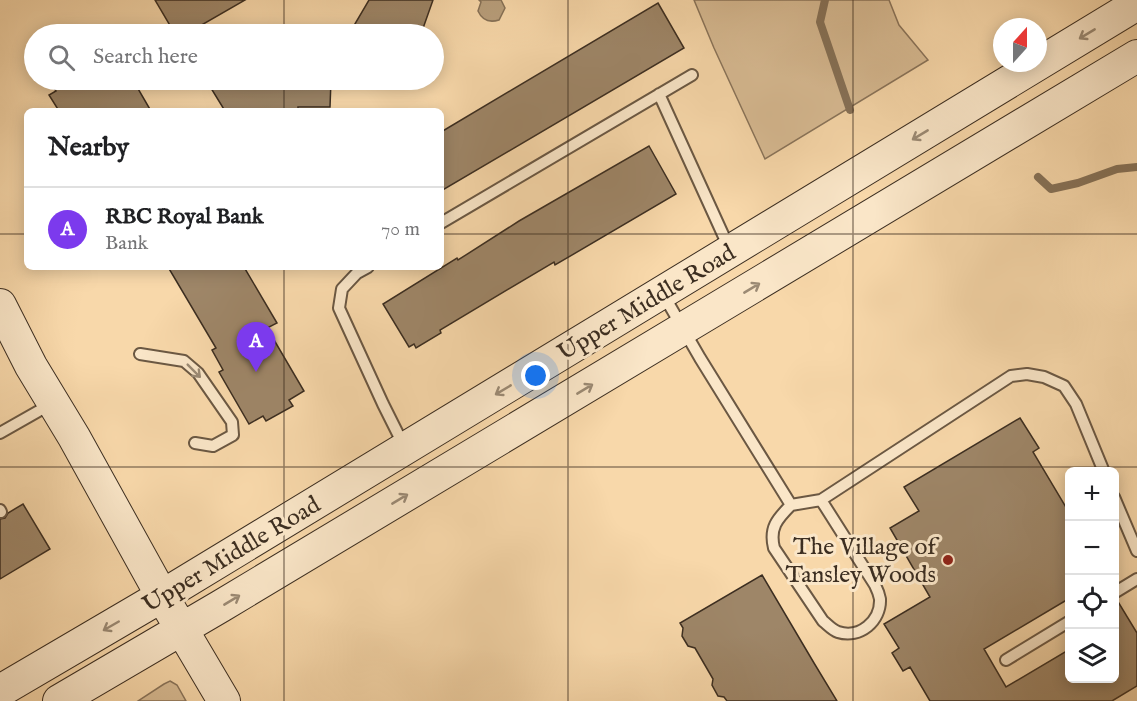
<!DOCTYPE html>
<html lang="en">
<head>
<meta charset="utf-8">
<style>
	body { margin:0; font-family:"IM FELL English",serif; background:#f6f6f6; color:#202124 }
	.controls { position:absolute; right:18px; bottom:18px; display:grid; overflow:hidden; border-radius:9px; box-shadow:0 3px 15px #0003 }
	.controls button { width:54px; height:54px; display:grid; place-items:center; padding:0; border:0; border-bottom:2px solid #e0e0e0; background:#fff; color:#202124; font:30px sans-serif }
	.compass { position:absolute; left:993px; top:18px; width:54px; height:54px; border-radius:50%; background:#fff; box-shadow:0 3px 15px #0003; rotate:21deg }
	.you { position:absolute; left:536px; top:376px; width:21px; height:21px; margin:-15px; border:4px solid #fff; border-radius:50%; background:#1a73e8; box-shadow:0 0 0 9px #1a73e833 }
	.badge { display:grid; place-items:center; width:39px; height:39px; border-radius:50%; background:#7c3aed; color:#fff; font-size:20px; font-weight:700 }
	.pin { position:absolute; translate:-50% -50px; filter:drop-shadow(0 2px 3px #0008) }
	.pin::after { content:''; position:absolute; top:32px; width:21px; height:18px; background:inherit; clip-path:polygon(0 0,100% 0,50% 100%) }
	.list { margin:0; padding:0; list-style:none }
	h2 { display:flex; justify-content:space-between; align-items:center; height:78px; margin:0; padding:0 24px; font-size:26px }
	h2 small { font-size:20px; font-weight:400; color:#757577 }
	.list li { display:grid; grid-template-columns:39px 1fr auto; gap:18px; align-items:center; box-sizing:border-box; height:84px; padding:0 24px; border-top:2px solid #e0e0e0 }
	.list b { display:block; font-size:22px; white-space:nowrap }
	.list p { margin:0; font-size:20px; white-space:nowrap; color:#757577 }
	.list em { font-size:20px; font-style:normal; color:#757577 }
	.icon { flex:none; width:33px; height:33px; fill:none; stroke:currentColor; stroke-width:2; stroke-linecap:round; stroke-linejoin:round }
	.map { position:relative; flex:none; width:1137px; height:701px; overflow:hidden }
	.search { position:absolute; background:#fff; box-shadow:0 3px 15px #0003; left:24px; top:24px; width:420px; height:66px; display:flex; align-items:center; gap:15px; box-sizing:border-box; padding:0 21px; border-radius:33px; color:#757577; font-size:22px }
	.panel { position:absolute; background:#fff; box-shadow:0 3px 15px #0003; left:24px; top:108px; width:420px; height:162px; border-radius:9px }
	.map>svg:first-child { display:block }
	.green { fill:#d8bb93; stroke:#8a745a; stroke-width:1.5 }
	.water { fill:#b89e7b; stroke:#867157; stroke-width:1.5 }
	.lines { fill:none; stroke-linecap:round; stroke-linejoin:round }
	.stream { stroke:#867157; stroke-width:8 }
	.building { fill:#9e8668; stroke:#3c2e21; stroke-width:1.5 }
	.lane-casing { stroke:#6b5843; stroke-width:14 }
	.secondary-casing { stroke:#3c2e21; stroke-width:34 }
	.lane { stroke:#fae6c8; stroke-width:10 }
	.secondary { stroke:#fae6c8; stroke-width:32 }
	.oneway { stroke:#9b8a74 }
	.grid { fill:none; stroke:#3c2e21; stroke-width:1.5; stroke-opacity:0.55 }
	.poi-dot { fill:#8f2418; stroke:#fae6c8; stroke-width:2 }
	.labels { text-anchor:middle; stroke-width:6; stroke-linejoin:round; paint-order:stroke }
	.street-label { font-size:24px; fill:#3c2e21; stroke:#fae6c8 }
	.poi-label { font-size:24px; fill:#3c2e21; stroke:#fae6c8; text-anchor:end }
</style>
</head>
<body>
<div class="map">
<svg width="1137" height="701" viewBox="0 0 1137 701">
	<rect width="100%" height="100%" fill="#f8d8aa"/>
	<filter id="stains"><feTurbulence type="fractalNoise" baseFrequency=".00333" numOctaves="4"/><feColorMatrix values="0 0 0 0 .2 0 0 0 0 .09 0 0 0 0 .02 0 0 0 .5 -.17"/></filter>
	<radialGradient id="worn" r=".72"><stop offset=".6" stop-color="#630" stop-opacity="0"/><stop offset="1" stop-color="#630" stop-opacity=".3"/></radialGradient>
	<path class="green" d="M 694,0 L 889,0 L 899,25 L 928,60 L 765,159 L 714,48 Z
		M 170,681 L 177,685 L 186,701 L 138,701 L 164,684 Z"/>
	<path class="water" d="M 479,0 L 501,0 L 505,8 L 499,20 C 489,23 482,20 478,11 L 481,2 Z"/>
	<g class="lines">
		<path class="stream" d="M 825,0 L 820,22 L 850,110
			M 1038,177 L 1051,189 L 1078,183 L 1117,169 L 1137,167"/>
	</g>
	<path class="building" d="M 155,0 L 245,0 L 186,34 L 175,34 Z
		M 369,0 L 433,0 L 421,34 L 349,34 Z
		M 658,3 L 684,48 L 441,191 L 441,132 Z
		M 49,80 L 133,80 L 151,111 L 59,111 L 49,95 L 56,91 Z
		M 206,80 L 331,80 L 330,107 L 298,107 L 298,111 L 225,111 Z
		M 649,146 L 676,194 L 555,265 L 554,262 L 440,330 L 441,333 L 416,348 L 414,344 L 409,347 L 383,304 L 457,258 L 458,260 L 519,221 Z
		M 168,267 L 244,267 L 277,323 L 267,328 L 304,391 L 289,400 L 293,406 L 266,421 L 263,416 L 249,424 L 219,372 L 223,370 L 212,350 L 216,348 Z
		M 1020,418 L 1039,448 L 1033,452 L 1070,514 L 1070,598 L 984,649 L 1006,687 L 1070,649 L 1070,678 L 1114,678 L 1114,600 L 1117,600 L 1137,633 L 1137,686 L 1112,701 L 930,701 L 910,667 L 903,671 L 892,653 L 899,648 L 884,624 L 930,597 L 890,528 L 919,511 L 904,487 Z
		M 23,504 L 50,549 L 0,579 L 0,519 L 5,518 L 8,513 Z
		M 762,575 L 814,663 L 837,701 L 727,701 L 724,697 L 718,696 L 712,685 L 713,679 L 695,648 L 688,646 L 682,636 L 683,628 L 680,623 Z"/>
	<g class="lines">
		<defs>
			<path id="lane" d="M 659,94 L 730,250
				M 441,223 L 692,75
				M 368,267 L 357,273 L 342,289 L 339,308 L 383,404 L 404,446
				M 663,294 L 700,358 L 791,505 C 777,519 769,528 774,548 L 823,621 C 828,625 832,630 838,632 C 860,639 881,621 880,599 C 879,594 877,589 875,585 L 821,500
				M 140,354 L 184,361 L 198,373 L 232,422 L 233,435 L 213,446 L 195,443
				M 0,433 L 51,404
				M 1114,497 L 1137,551
				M 791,505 L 821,500 L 1011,376 L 1027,374 L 1044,377 L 1064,386 L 1076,404 L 1104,472
				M 0,510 L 1,512
				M 1114,593 L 1137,579
				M 1006,660 L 1070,621"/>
			<path id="secondary" d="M 0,305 L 31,366 L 74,437 L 162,596 L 224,701
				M 0,691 L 162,596 L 1137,4
				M 59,701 L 221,606 L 1137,56"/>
		</defs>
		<use href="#lane" class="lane-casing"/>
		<use href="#secondary" class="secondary-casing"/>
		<use href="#lane" class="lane"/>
		<use href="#secondary" class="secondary"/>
	</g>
	<defs><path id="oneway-shaft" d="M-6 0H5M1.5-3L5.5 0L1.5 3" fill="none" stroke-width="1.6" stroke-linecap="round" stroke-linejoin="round" transform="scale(1.5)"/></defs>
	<g class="oneway">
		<use href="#oneway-shaft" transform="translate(1087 34) rotate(149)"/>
		<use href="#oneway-shaft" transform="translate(920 135) rotate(149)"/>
		<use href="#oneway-shaft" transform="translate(752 288) rotate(-31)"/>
		<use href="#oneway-shaft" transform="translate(194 371) rotate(45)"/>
		<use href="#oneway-shaft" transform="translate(585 389) rotate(-31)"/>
		<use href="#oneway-shaft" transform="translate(503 390) rotate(149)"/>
		<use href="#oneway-shaft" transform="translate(400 499) rotate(-31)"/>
		<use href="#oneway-shaft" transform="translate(232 600) rotate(-31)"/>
		<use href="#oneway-shaft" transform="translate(111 626) rotate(150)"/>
	</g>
	<path class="grid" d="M 284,0 L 284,34M 568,0 L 568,701M 853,0 L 853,701M 284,80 L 284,111M 0,234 L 27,234M 441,234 L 1137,234M 284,267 L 284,701M 0,467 L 1137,467"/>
	<circle class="poi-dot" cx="948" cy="560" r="6"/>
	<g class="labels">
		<g class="street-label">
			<text transform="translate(646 302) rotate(-31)" y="8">Upper Middle Road</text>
			<text transform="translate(231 554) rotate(-31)" y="8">Upper Middle Road</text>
		</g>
		<g class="poi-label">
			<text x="936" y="554">The Village of<tspan x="936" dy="28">Tansley Woods</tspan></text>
		</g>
	</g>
	<rect width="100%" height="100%" filter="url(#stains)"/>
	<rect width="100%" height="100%" fill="url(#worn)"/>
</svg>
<div class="controls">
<button>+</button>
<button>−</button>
<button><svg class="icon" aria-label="locate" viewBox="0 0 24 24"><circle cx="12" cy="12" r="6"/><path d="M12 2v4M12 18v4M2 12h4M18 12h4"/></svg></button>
<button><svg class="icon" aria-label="layers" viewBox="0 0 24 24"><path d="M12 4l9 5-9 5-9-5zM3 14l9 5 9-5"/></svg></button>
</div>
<svg class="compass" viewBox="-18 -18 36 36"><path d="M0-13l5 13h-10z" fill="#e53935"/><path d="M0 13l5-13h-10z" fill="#757577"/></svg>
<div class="you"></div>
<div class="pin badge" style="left:256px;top:372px">A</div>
<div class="search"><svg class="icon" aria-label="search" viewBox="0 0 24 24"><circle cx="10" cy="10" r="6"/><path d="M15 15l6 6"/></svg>Search here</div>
<section class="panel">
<h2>Nearby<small></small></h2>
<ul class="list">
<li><span class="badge">A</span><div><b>RBC Royal Bank</b><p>Bank</p></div><em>70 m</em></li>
</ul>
</section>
</div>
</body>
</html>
